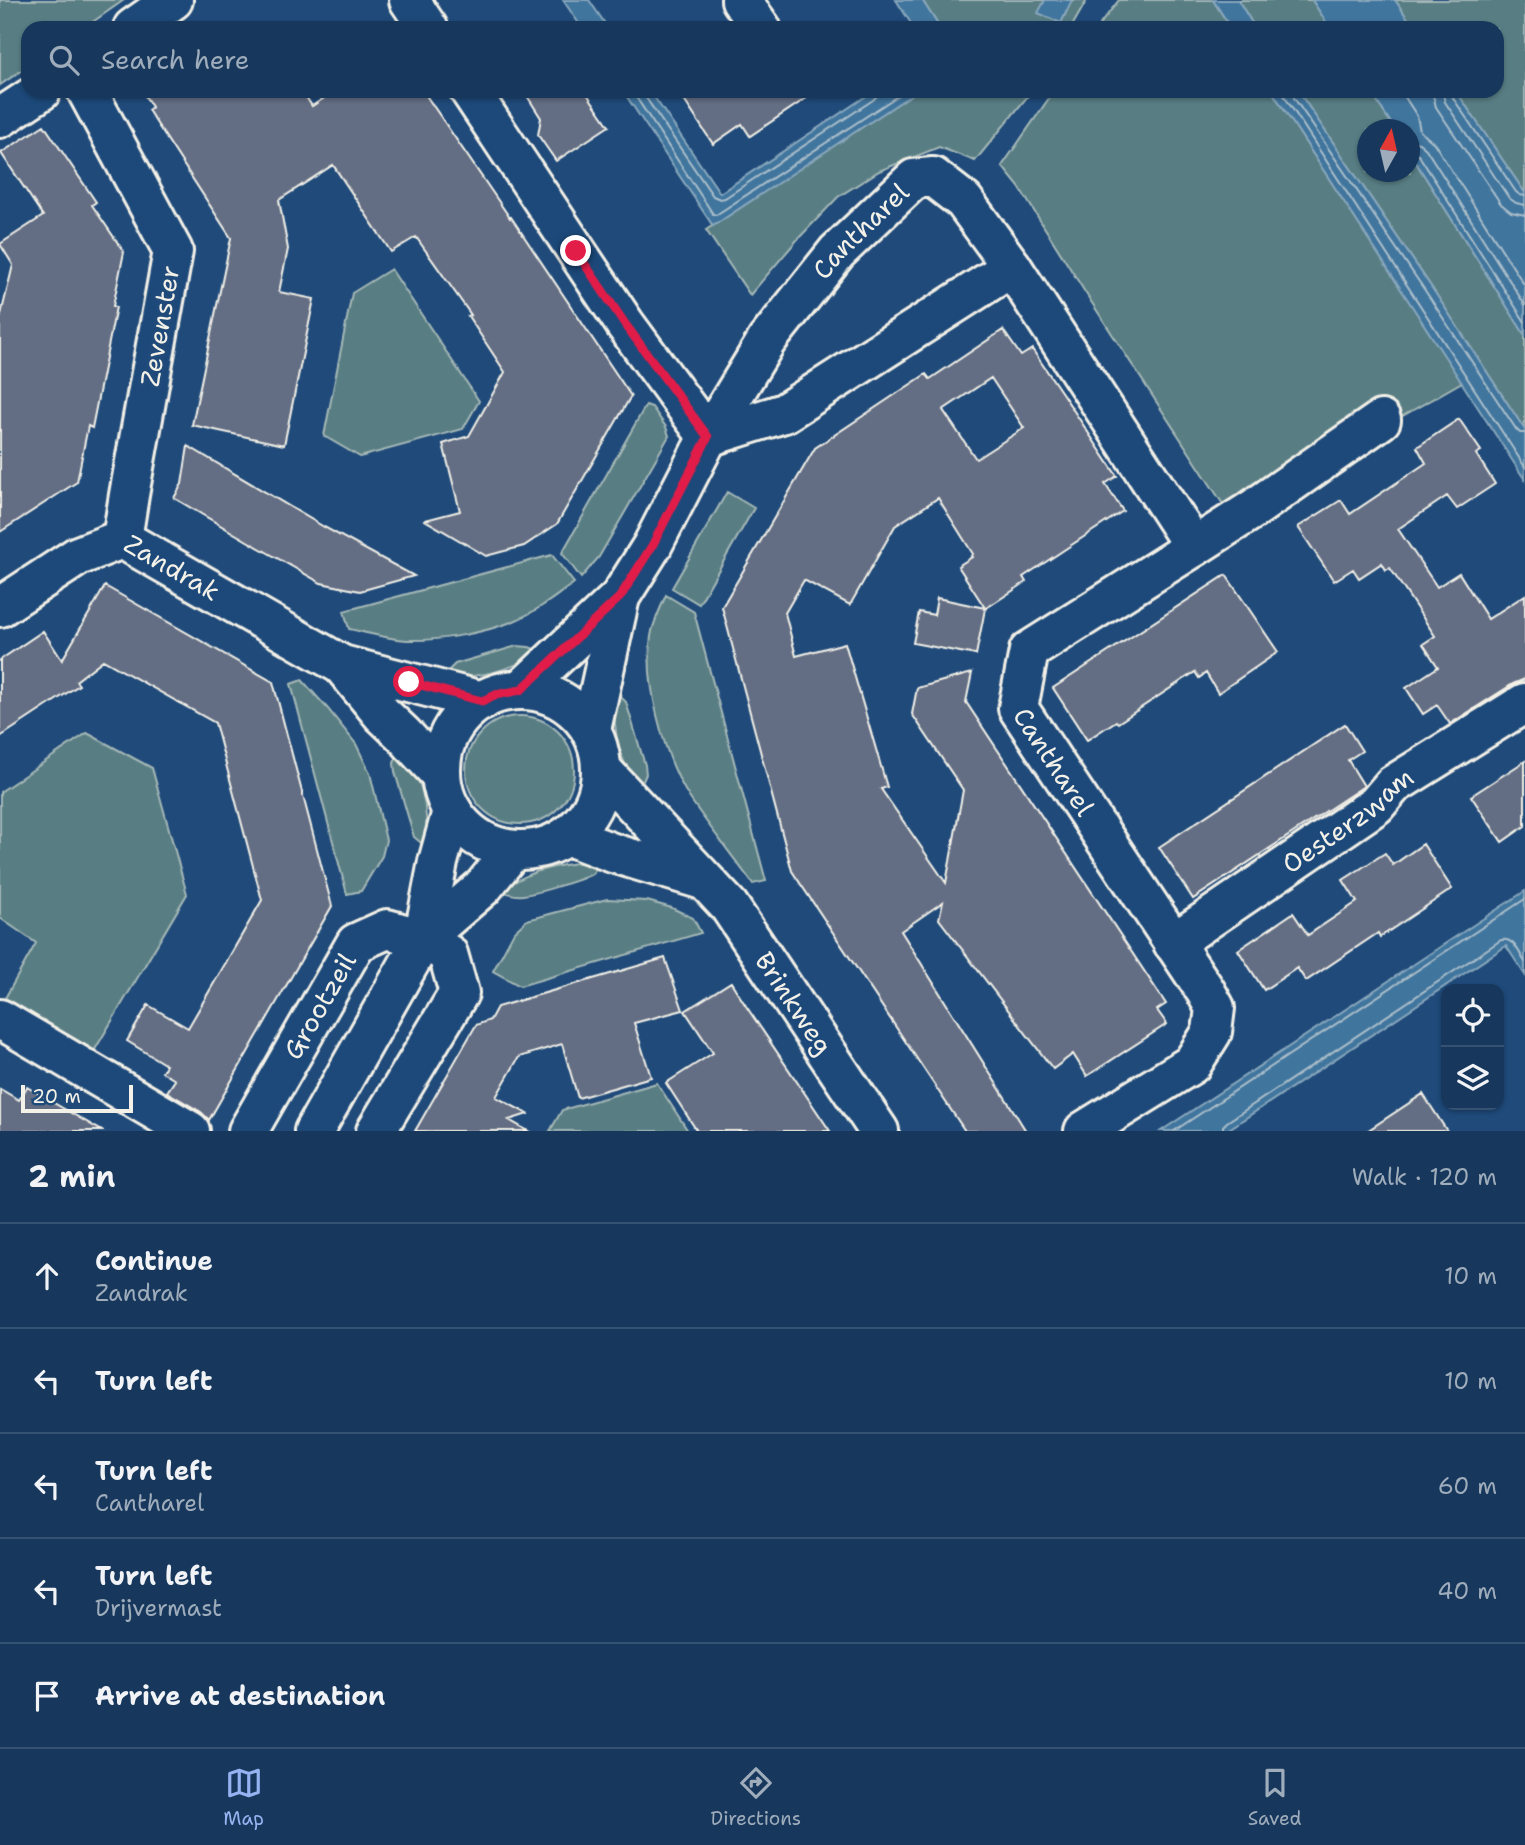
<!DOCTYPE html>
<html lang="en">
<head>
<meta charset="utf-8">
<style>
	body { margin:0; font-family:"Shantell Sans",sans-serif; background:#203f62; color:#f1f3f6 }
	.controls { position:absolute; right:21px; bottom:21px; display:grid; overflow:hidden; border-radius:14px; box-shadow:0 2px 5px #0004 }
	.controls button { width:63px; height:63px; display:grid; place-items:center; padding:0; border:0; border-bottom:2px solid #365272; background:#17385c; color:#f1f3f6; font:35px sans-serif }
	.compass { position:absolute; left:1357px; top:119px; width:63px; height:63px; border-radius:50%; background:#17385c; box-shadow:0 2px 5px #0004; rotate:8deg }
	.scale { position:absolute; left:21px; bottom:18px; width:112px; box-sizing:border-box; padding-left:7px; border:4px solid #f4f1e8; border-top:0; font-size:19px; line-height:24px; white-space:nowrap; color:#f4f1e8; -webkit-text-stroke:5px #1f4a7a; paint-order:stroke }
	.stop { position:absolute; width:21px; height:21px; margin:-16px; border:5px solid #e11d48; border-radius:50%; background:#fff }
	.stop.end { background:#e11d48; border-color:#fff; box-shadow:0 2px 7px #0008 }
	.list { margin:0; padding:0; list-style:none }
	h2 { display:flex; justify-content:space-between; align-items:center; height:91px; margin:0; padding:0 28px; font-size:30px }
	h2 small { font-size:23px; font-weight:400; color:#9eacbb }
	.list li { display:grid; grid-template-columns:46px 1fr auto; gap:21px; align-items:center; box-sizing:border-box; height:105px; padding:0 28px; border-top:2px solid #365272 }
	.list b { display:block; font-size:26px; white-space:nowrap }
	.list p { margin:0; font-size:23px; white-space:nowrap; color:#9eacbb }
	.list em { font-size:23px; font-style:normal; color:#9eacbb }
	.icon { flex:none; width:38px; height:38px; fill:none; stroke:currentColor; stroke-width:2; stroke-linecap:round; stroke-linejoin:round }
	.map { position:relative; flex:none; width:1525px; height:1131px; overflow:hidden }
	.search { position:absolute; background:#17385c; box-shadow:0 2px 5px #0004; left:21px; right:21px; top:21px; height:77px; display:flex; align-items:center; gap:18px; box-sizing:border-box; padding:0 24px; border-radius:21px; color:#9eacbb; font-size:26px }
	.sheet { height:616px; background:#17385c }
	nav { display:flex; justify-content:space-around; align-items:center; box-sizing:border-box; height:98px; border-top:2px solid #365272; background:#17385c; font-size:19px; color:#9eacbb }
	nav a { display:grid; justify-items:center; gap:4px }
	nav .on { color:#95b2f1 }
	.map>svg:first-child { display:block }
	.green { fill:#587e84; stroke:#a6b8b6; stroke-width:2 }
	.water { fill:#41759e; stroke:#89a7bc; stroke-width:2 }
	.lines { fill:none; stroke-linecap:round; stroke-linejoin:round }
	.shore { stroke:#acbfca; stroke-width:2 }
	.building { fill:#646e84; stroke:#f4f1e8; stroke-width:2; fill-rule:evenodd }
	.minor-casing { stroke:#f4f1e8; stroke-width:44 }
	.minor { stroke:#1f4a7a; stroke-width:38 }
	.route { stroke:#e11d48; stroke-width:9 }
	.labels { text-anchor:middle; stroke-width:7; stroke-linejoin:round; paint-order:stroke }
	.street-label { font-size:26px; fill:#f4f1e8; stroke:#1f4a7a }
</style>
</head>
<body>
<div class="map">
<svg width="1525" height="1131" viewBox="0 0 1525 1131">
	<rect width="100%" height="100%" fill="#1f4a7a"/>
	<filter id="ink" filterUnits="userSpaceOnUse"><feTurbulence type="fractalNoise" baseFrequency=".0143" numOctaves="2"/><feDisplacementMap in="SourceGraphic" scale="14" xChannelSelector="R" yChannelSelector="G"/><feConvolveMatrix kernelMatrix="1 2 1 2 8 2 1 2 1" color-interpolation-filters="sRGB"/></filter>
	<g filter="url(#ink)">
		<path class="green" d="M 0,0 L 124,0 L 84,28 L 28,28 L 28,66 L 0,85 Z
			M 922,0 L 1045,0 L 1039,13 L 1061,23 L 1072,0 L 1087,0 L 1071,28 L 940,28 Z
			M 1119,0 L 1213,0 L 1231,28 L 1097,28 Z
			M 1238,0 L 1312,0 L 1330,28 L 1255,28 Z
			M 1395,0 L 1525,0 L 1525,193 L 1456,91 L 1497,91 L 1497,28 L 1414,28 Z
			M 917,91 L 1032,91 L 975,161 L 939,147 L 879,171 L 838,197 L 797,240 L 750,295 L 706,230 Z
			M 1054,91 L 1272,91 L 1462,382 L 1230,515 L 1090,300 L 1019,187 L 1002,166 Z
			M 1298,91 L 1370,91 L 1395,129 L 1368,130 L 1368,172 L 1410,172 L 1410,153 L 1525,335 L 1525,430 L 1430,285 Z
			M 391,269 L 479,401 L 463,429 L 360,457 L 324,436 L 352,293 Z
			M 646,405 L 652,407 L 666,427 L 669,436 L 599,557 L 581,578 L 562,553 Z
			M 727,492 L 754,508 L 699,604 L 672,588 Z
			M 552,555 L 574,583 C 555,597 536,612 514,621 C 484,633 440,641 408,640 C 388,639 368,633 349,629 L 344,611 Z
			M 666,595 L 694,612 L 766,881 L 753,884 C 732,855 709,827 689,797 C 664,757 642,678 652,631 C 655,619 661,607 666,595 Z
			M 517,646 L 529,647 L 540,651 C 513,671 477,678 444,677 L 448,671 L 455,664 Z
			M 302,680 L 328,709 L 356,744 L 370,773 L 386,840 L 382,856 L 361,891 L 347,894 L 291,684 Z
			M 614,695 L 622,698 L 626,702 L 645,765 L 646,774 L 640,788 C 618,761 613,729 614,695 Z
			M466 770a54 54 0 1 1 108 0a54 54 0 1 1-108 0Z
			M 87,733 L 152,768 L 187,894 L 90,1058 L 4,1000 L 36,943 L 0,918 L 0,792 Z
			M 397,756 C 402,759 407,763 410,767 C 426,784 428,825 426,847 L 414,837 L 395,772 L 394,763 Z
			M 576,863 L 598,863 C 596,868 596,870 593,873 C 587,879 533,894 523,895 C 515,896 508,894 501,890 C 529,872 544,868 576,863 Z
			M 607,899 L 647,901 L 672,908 L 693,918 L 701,933 L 520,986 L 493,971 L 514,932 L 527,920 Z
			M 657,1083 L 688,1131 L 550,1131 L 562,1110 Z"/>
		<path class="water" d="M 563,0 L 589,0 L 608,28 L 582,28 Z
			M 896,0 L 922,0 L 940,28 L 914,28 Z
			M 1045,0 L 1072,0 L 1061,23 L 1038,13 Z
			M 1213,0 L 1238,0 L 1255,28 L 1231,28 Z
			M 1312,0 L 1395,0 L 1414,28 L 1330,28 Z
			M 623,91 L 650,91 L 720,193 L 874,91 L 917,91 L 713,226 Z
			M 1272,91 L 1298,91 L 1430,285 L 1525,430 L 1525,480 Z
			M 1370,91 L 1456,91 L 1525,193 L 1525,335 L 1410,153 L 1410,130 L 1395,129 Z
			M 1525,891 L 1525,975 L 1506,946 L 1226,1131 L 1161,1131 Z"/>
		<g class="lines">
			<path class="shore" d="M 632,91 L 713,214 L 716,215 L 905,91
				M 645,91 L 646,98 L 713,196 L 720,199 L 725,198 L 873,100 L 877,96 L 877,91
				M 1281,91 L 1525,467
				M 1293,91 L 1294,98 L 1424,289 L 1516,429 L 1520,433 L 1525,433
				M 1401,91 L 1417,116 L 1420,131 L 1434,143 L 1525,286
				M 1432,91 L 1436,107 L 1501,204 L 1511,212 L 1525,215
				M 1442,91 L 1445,102 L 1509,198 L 1516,203 L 1525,205
				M 1451,91 L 1453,98 L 1516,192 L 1520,195 L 1525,196
				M 1410,141 L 1419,143 L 1426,149 L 1525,305
				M 1410,150 L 1414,151 L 1418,154 L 1525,322
				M 1174,1131 L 1525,899
				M 1223,1131 L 1223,1126 L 1227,1122 L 1501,940 C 1514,937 1519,953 1525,962"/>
		</g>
		<path class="building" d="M 142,91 L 302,91 L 312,106 L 335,91 L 423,91 L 510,218 L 511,217 L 631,396 L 557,524 L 524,546 L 486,556 L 425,520 L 460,511 L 443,444 L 469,436 L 505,372 L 468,316 L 471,315 L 416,237 L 391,252 L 333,165 L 279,200 L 288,249 L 279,292 L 314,299 L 284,445 L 192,425 L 231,238 L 148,110 L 152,107 Z
			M 524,91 L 585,91 L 609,126 L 556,161 L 538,135 L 541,118 Z
			M 678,91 L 817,91 L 750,136 L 742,124 L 713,144 Z
			M 44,125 L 96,202 L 92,205 L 124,252 L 113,306 L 116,307 L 92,428 L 88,426 L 77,482 L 0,532 L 0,319 L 13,265 L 0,244 L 43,216 L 1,153 Z
			M 1003,330 L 1021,356 L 1032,349 L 1062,393 L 1117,476 L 1105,484 L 1123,511 L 1023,577 L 1026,582 L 985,609 L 976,655 L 913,643 L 919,612 L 934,615 L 937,598 L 985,608 L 958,566 L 972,557 L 971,556 L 973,554 L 938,498 L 895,526 L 850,605 L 804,580 L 785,613 L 796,656 L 845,643 L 887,787 L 881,789 L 946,883 L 963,790 L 912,714 L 917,688 L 972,673 L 966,702 L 1166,1004 L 1157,1010 L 1167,1024 L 1087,1076 L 1073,1054 L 1053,1069 L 939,919 L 943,902 L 901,931 L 1026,1131 L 965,1131 L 792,871 L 722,607 L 815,448 L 926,374 L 930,379 ZM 991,378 L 1024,428 L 976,459 L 943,410 Z
			M 1459,419 L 1481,451 L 1476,454 L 1495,484 L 1457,509 L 1447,496 L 1398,529 L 1437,587 L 1459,573 L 1488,619 L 1525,595 L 1525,679 L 1513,684 L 1450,724 L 1437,705 L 1423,714 L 1406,688 L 1438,667 L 1423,644 L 1435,636 L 1390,568 L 1386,570 L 1382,563 L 1359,578 L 1353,569 L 1334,581 L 1298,527 L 1341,500 L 1350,514 L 1426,463 L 1417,447 Z
			M 188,446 L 324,527 L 414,576 L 360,591 L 321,583 L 249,542 L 174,498 L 182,484 Z
			M 1226,575 L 1278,652 L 1218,693 L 1206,673 L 1199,678 L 1195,672 L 1118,723 L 1116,721 L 1087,740 L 1053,688 Z
			M 105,586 L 273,682 L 332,906 L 209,1120 L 201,1112 L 167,1092 L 175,1080 L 162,1072 L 166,1065 L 127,1041 L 148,1005 L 188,1028 L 262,900 L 215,723 L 103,660 L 76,681 L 79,685 L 0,737 L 0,660 L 43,631 L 62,660 Z
			M 1345,724 L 1362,751 L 1348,760 L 1364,786 L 1193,899 L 1159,847 Z
			M 1525,761 L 1525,826 L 1502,842 L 1471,796 Z
			M 1423,844 L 1452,889 L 1380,937 L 1378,933 L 1306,981 L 1297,968 L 1264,990 L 1238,950 L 1293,913 L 1308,935 L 1357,902 L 1343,880 L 1385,853 L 1393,865 Z
			M 665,958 L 683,1010 L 634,1023 L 651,1077 L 578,1098 L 562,1044 L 519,1057 L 496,1097 L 528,1114 L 509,1120 L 528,1131 L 415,1131 L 476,1025 L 490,1020 L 497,1007 Z
			M 731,982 L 746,1006 L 830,1131 L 697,1131 L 666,1083 L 713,1053 L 685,1011 Z
			M 27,1087 L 47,1099 L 102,1131 L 0,1131 L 0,1089 L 19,1100 Z
			M 1423,1094 L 1447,1131 L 1367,1131 Z"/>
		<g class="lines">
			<defs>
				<g id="minor">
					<path d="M 409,0 L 428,28"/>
					<path d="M 741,0 L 761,28"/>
					<path d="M 133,28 L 173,0"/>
					<path d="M 87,91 L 173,251 L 129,495 L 122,539"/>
					<path d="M 470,91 L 625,324 L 708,437 L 784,413 L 1012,267"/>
					<path d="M 0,118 L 41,91"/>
					<path d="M 1194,547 L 1252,510 L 1381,420"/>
					<path id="s1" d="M 0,607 L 78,556 L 122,539 L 342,665 L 482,701"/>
					<path d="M 342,665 L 382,714 L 403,734 L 441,775"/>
					<path id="s2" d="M 521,690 L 620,597 L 652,546 L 708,437 L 767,340 L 837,252 L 914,179 L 933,177 L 964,201 L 1012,267 L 1194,547 L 1029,651 L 1018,708 L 1205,990 L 1215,1008 L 1212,1032 L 1192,1064 L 1084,1131"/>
					<circle cx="521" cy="770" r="80"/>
					<path d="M 591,730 L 620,597"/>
					<path id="s3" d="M 602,770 L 729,906 L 879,1131"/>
					<path d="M 568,836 L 613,853 L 703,880"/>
					<path d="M 423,939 L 483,887 L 513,850"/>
					<path id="s4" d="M 1173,943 L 1376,805 L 1393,785 L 1525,703"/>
					<path d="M 0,1019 L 190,1131"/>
					<path id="s5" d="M 248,1131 L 356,943 L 387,929 L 423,939 L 448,954 L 459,993 L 376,1131"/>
					<path d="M 314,1131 L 423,939 L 438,862 L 452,811"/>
				</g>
			</defs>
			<use href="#minor" class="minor-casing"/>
			<use href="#minor" class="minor"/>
		</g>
	</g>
	<g class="lines" filter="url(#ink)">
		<path class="route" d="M 409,682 L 482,701 L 495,695 L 521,690 L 620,597 L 652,546 L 708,437 L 625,324 L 576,251"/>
	</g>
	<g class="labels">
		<g class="street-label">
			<text dy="9" stroke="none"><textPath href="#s2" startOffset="576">Cantharel</textPath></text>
			<text transform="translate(160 326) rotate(-80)" y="9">Zevenster</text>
			<text dy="9" stroke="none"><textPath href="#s1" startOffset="198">Zandrak</textPath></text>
			<text dy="9" stroke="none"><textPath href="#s2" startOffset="1442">Cantharel</textPath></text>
			<text dy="9" stroke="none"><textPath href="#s4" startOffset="214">Oesterzwam</textPath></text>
			<text dy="9" stroke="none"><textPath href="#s3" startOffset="303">Brinkweg</textPath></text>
			<text dy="9" stroke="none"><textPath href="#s5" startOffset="144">Grootzeil</textPath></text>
		</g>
	</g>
</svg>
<div class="controls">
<button><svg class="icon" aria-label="locate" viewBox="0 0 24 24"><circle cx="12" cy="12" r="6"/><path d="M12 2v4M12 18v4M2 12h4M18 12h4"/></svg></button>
<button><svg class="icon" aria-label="layers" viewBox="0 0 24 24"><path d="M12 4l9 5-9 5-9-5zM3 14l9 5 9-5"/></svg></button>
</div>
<svg class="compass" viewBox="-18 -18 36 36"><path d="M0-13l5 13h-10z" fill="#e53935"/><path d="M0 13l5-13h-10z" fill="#9eacbb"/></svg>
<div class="scale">20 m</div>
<div class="stop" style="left:409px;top:682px"></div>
<div class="stop end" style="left:576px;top:251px"></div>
<div class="search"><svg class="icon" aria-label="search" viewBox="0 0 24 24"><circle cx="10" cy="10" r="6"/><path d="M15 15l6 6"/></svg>Search here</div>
</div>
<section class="sheet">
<h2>2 min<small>Walk · 120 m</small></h2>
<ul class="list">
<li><svg class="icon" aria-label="ahead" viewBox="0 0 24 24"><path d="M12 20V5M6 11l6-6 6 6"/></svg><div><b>Continue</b><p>Zandrak</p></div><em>10 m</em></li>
<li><svg class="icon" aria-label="left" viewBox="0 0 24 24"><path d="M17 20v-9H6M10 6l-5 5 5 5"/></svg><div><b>Turn left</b></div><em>10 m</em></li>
<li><svg class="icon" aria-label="left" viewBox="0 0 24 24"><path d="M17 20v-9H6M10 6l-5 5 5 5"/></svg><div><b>Turn left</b><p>Cantharel</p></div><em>60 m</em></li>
<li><svg class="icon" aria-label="left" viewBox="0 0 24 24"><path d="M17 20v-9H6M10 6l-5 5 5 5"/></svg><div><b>Turn left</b><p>Drijvermast</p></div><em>40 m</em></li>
<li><svg class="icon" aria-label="arrive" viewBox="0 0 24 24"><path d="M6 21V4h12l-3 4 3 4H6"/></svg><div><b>Arrive at destination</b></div></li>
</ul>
</section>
<nav>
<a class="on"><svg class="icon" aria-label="map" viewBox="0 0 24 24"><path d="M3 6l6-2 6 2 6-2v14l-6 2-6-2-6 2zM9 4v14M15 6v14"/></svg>Map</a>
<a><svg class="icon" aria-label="directions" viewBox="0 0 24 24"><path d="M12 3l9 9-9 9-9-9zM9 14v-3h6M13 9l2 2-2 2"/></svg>Directions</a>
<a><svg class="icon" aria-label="saved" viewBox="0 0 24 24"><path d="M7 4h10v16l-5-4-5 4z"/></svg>Saved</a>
</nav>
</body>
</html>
